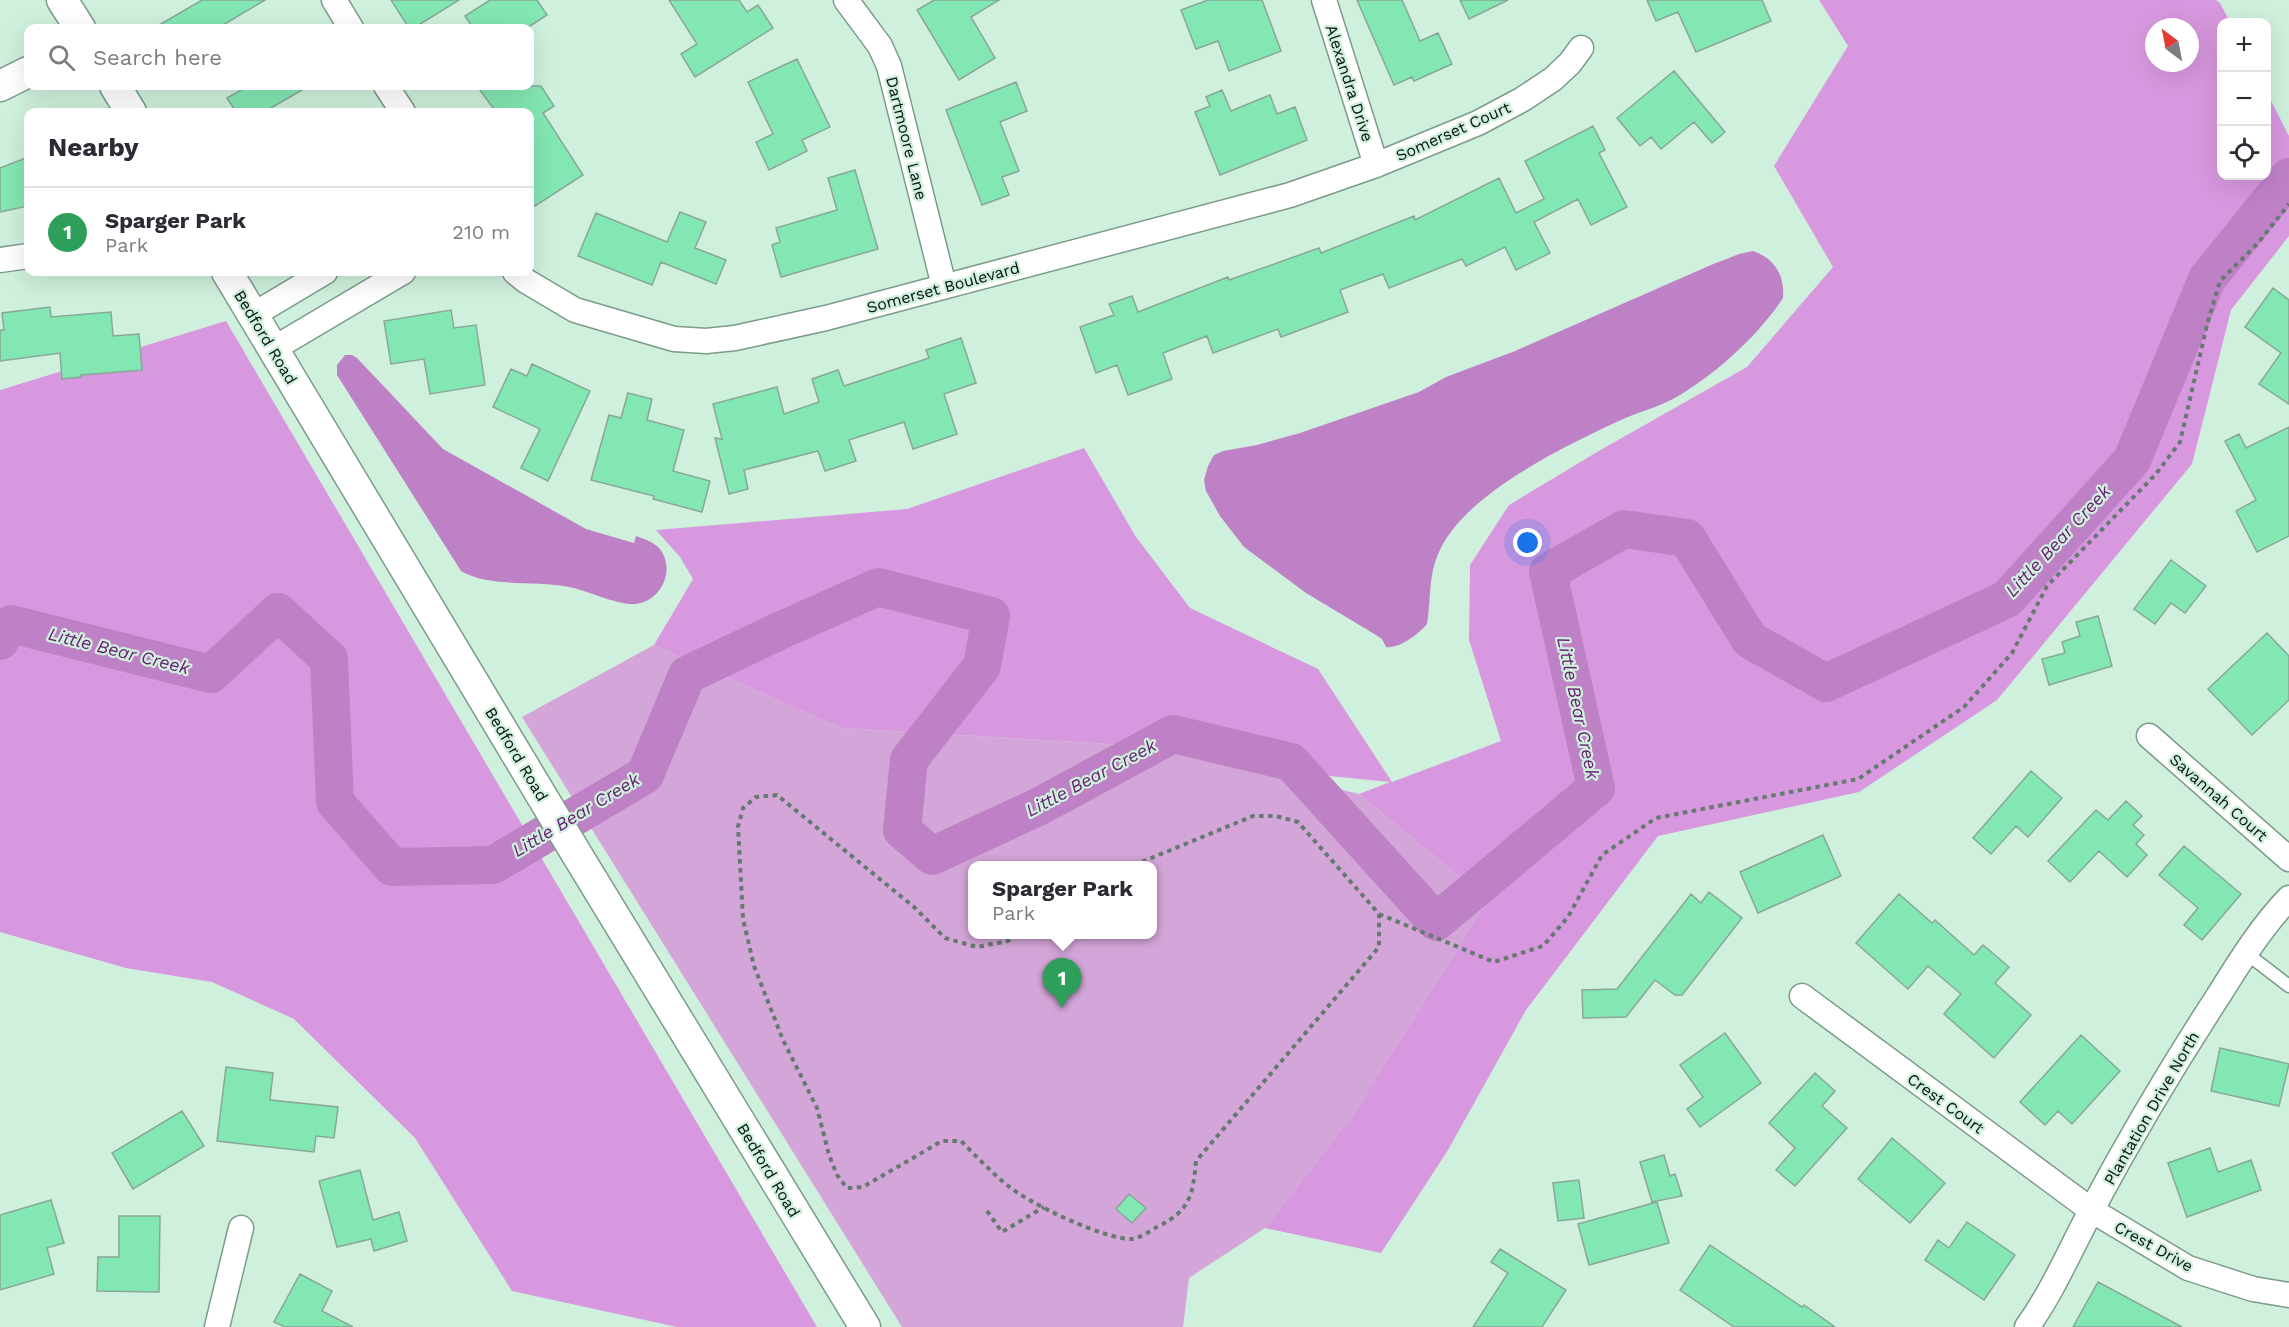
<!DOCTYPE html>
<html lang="en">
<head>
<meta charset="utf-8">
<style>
	body { margin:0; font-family:"Work Sans",sans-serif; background:#f7f7f7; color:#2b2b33 }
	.controls { position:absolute; right:18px; top:18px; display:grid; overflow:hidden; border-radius:12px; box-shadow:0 6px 24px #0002 }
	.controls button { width:54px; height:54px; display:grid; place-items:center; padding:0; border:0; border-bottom:2px solid #e1e1e2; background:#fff; color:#2b2b33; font:30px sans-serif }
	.compass { position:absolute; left:2145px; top:18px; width:54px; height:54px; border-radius:50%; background:#fff; box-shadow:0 6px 24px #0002; rotate:328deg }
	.you { position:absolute; left:1528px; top:543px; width:21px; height:21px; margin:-15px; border:4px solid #fff; border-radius:50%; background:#1a73e8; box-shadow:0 0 0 9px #1a73e833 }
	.badge { display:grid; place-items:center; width:39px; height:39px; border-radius:50%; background:#ab4eb7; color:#fff; font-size:20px; font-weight:700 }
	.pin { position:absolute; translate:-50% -50px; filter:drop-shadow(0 2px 3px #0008) }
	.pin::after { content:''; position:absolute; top:32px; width:21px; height:18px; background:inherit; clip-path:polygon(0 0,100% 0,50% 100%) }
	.popup { position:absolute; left:968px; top:861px; width:189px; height:78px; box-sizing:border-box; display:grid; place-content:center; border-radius:12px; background:#fff; filter:drop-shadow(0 2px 4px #0005); font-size:20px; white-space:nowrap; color:#7c7c81 }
	.popup b { font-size:22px; color:#2b2b33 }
	.popup::after { content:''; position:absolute; left:50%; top:100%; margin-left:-12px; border:12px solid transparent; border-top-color:#fff }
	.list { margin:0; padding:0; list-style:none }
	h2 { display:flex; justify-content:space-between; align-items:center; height:78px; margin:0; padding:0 24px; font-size:26px }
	h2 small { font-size:20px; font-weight:400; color:#7c7c81 }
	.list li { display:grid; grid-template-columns:39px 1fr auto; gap:18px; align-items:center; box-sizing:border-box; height:90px; padding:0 24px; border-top:2px solid #e1e1e2 }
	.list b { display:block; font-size:22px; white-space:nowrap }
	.list p { margin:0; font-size:20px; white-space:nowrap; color:#7c7c81 }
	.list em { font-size:20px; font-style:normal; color:#7c7c81 }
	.icon { flex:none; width:33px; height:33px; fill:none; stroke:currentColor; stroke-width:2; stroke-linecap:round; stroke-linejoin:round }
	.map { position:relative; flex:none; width:2289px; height:1327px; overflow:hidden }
	.search { position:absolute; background:#fff; box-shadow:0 6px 24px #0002; left:24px; top:24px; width:510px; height:66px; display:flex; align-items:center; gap:15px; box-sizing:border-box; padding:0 21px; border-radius:12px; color:#7c7c81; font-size:22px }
	.panel { position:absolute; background:#fff; box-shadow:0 6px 24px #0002; left:24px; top:108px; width:510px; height:168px; border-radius:12px }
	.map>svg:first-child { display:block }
	.green { fill:#d3a5d8; fill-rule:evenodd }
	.forest { fill:#d898df; fill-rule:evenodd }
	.water { fill:#bf81c6 }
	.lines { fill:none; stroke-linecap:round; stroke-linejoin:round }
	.river { stroke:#bf81c6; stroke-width:38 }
	.building { fill:#83e7b3; stroke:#88a896; stroke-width:1.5 }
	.service-casing { stroke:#7c9b89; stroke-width:15 }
	.minor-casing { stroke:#7c9b89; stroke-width:27 }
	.tertiary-casing { stroke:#7c9b89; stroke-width:33 }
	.path { stroke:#647a6e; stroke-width:4; stroke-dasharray:4.5 4.5; stroke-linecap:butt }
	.service { stroke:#fff; stroke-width:12 }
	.minor { stroke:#fff; stroke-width:24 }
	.tertiary { stroke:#fff; stroke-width:30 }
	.labels { text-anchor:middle; stroke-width:4.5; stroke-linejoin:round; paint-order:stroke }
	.street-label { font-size:16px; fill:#06110b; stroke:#cff0dd }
	.water-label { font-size:18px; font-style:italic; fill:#681d72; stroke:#cff0dd }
</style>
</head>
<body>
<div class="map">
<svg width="2289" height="1327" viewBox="0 0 2289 1327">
	<rect width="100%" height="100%" fill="#cff0dd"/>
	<path class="green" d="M 654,645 L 841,728 L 1178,748 L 1359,794 L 1488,900 L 1352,1116 L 1265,1228 L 1189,1278 L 1183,1327 L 902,1327 L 522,717 ZM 972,866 L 1152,866 L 1152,934 L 972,934 Z"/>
	<path class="forest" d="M 1819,0 L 2216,0 L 2220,3 L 2230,22 L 2222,22 L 2222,176 L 2266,176 L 2267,93 L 2289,136 L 2289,236 L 2231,310 L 2192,464 L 1997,700 L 1859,792 L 1658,836 L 1526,1010 L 1448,1150 L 1381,1253 L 1265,1228 L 1352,1116 L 1488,900 L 1359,794 L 1390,782 L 1260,769 L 1178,748 L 841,728 L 654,645 L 693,579 L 680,557 L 656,530 L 907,509 L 1084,448 L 1136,537 L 1190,608 L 1318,669 L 1392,782 L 1501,741 L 1469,640 L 1470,565 L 1509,505 L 1597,452 L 1747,367 L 1833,267 L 1774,166 L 1848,46 ZM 2154,27 L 2190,27 L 2190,63 L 2154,63 Z
		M 226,321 L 817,1327 L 677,1327 L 512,1291 L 415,1138 L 294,1019 L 212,982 L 126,968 L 0,932 L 0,390 Z"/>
	<path class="water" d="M 1753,251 C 1774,258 1785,275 1783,298 C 1758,336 1714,376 1673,399 C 1658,407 1639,412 1623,419 C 1567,445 1474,489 1443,544 C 1427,573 1432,594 1427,624 C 1419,634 1399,649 1386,647 L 1382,639 L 1376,635 L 1306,593 L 1244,547 L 1220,516 L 1206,491 L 1204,480 L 1208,466 L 1214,455 L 1223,451 L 1257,445 L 1300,433 L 1419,392 L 1446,377 L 1515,351 L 1711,265 L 1739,254 Z
		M 345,355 L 352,355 L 357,358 L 443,449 L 586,529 L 634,543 L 636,536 C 644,539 654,542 660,549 C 676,570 661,602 635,604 C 616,605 589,591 569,587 C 535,580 490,588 461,571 L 337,375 L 337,365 Z"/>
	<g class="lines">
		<path class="river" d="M 0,641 L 11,624 L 211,674 L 278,612 L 329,659 L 335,802 L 392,867 L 493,865 L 645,775 L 687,675 L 777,632 L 878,587 L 991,616 L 982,666 L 909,760 L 902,830 L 932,856 L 1038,807 L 1173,734 L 1291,762 L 1436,922 L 1596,788 L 1548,572 L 1624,529 L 1687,538 L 1750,640 L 1826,683 L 2007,599 L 2132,460 L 2207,279 L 2289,177"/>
	</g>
	<path class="building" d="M 202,0 L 265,0 L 218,28 L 154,28 Z
		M 391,0 L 459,0 L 414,28 L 409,28 Z
		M 490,0 L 537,0 L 547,15 L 527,28 L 473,28 L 465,16 Z
		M 669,0 L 739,0 L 747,12 L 758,5 L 773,28 L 695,77 L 681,54 L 697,44 Z
		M 934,0 L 999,0 L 971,17 L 995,58 L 959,80 L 917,10 Z
		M 1208,0 L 1262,0 L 1281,51 L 1229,71 L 1218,41 L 1196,49 L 1181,10 Z
		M 1357,0 L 1402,0 L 1420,41 L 1438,33 L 1452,64 L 1414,81 L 1412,77 L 1394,85 Z
		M 1460,0 L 1508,0 L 1469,19 Z
		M 1647,0 L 1762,0 L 1771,21 L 1696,52 L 1678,12 L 1656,21 Z
		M 797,59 L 830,127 L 802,140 L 807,151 L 769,170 L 756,142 L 773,134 L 748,82 Z
		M 1674,71 L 1725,132 L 1712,143 L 1694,122 L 1661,149 L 1651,137 L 1640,146 L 1617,118 Z
		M 1016,82 L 1027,111 L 1000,122 L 1019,171 L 1002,177 L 1009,195 L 982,205 L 946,110 Z
		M 248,86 L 309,86 L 264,112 L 236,112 L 227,98 Z
		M 477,86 L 541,86 L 554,106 L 543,113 L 583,175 L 535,206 L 530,197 L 530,112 L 496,112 Z
		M 1222,90 L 1231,111 L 1270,95 L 1277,114 L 1295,107 L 1307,140 L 1220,175 L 1195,112 L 1210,106 L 1206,97 Z
		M 1593,126 L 1605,150 L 1599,153 L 1627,207 L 1591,225 L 1578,199 L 1534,222 L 1550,253 L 1516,270 L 1505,247 L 1466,266 L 1462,259 L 1389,288 L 1383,274 L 1340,290 L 1348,312 L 1281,337 L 1278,329 L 1213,353 L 1207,336 L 1163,353 L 1172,379 L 1128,395 L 1117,365 L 1096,373 L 1080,327 L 1114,315 L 1109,304 L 1132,296 L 1138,312 L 1228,277 L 1229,280 L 1319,248 L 1321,253 L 1414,216 L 1415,220 L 1499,178 L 1516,213 L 1544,199 L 1525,161 Z
		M 28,157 L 28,206 L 0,212 L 0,168 Z
		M 855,170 L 878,249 L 781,277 L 772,245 L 780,242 L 776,228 L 837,210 L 828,178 Z
		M 680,212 L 706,222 L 695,248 L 726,260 L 716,284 L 661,262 L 652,285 L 578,256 L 596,213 L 667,242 Z
		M 2273,288 L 2289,300 L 2289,404 L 2259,384 L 2281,353 L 2245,327 Z
		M 50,307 L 51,317 L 111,312 L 113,336 L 139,334 L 142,370 L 81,375 L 81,377 L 62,379 L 60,353 L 0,361 L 0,330 L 4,330 L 2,313 Z
		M 451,310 L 454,328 L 476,325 L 485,385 L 430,394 L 424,359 L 391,364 L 384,321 Z
		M 961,338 L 976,383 L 944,394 L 957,434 L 913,449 L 904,422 L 849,440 L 856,461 L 825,471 L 818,451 L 744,470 L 748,489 L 729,494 L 715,438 L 722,439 L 713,404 L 777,387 L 784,414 L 819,402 L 812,379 L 838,370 L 844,386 L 929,358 L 926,350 Z
		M 532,364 L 590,391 L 548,481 L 521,468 L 540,429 L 493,407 L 511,369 L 527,376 Z
		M 628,393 L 652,399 L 647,420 L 684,430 L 673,471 L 710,481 L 702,512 L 653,499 L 654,496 L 591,480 L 609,415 L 621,418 Z
		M 2289,427 L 2289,536 L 2257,552 L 2236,511 L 2256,500 L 2225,441 L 2239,434 L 2246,448 Z
		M 2171,560 L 2206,586 L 2185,613 L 2171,603 L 2155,624 L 2134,609 Z
		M 2098,616 L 2112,666 L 2049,685 L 2042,659 L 2065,653 L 2062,642 L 2080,636 L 2076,622 Z
		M 2267,633 L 2289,656 L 2289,700 L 2252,735 L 2208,689 Z
		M 2031,771 L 2062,798 L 2028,837 L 2016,826 L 1991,854 L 1973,838 Z
		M 2126,801 L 2142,816 L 2133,825 L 2144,835 L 2136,844 L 2147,855 L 2127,877 L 2099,851 L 2070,882 L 2048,861 L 2096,810 L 2108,820 Z
		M 1823,835 L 1841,876 L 1758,913 L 1740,872 Z
		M 2184,846 L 2241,894 L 2202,940 L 2184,925 L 2198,908 L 2159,875 Z
		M 1709,892 L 1742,918 L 1682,995 L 1675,995 L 1655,980 L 1626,1017 L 1583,1018 L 1582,990 L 1617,989 L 1691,894 L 1701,903 Z
		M 1899,894 L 1932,923 L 1935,920 L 1974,955 L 1983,945 L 2009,967 L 1995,983 L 2031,1015 L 1994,1058 L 1944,1014 L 1961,994 L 1928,966 L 1908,989 L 1856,943 Z
		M 1725,1033 L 1761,1083 L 1700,1127 L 1687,1109 L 1703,1097 L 1680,1065 Z
		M 2081,1035 L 2120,1071 L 2072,1124 L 2058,1111 L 2045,1125 L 2020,1102 Z
		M 2220,1048 L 2289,1064 L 2279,1106 L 2211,1091 Z
		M 226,1067 L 273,1073 L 270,1100 L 338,1107 L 334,1138 L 316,1136 L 314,1152 L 217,1141 Z
		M 1815,1073 L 1835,1091 L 1822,1106 L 1847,1128 L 1795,1186 L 1776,1170 L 1795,1148 L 1769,1123 Z
		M 182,1111 L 204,1146 L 133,1189 L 112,1153 Z
		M 1892,1138 L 1945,1183 L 1910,1223 L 1858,1179 Z
		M 2210,1148 L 2218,1172 L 2251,1160 L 2261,1190 L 2187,1217 L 2168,1163 Z
		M 1664,1155 L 1670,1176 L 1675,1174 L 1682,1196 L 1652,1202 L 1640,1162 Z
		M 360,1170 L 373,1220 L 399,1212 L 407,1241 L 374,1251 L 371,1239 L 337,1247 L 319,1181 Z
		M 1579,1180 L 1584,1218 L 1558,1221 L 1553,1183 Z
		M 1129,1194 L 1146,1208 L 1132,1223 L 1116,1209 Z
		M 51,1200 L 64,1243 L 47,1248 L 54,1274 L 0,1290 L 0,1215 Z
		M 1657,1202 L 1669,1243 L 1589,1265 L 1578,1224 Z
		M 119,1216 L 160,1216 L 159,1292 L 97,1291 L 98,1257 L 119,1257 Z
		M 1967,1222 L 2015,1255 L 1984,1300 L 1925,1260 L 1938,1240 L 1949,1248 Z
		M 1710,1245 L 1802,1307 L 1804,1305 L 1835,1327 L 1734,1327 L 1680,1290 Z
		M 1500,1249 L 1566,1290 L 1542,1327 L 1473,1327 L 1508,1273 L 1491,1262 Z
		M 300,1274 L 332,1291 L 322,1311 L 353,1327 L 285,1327 L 274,1322 Z
		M 2098,1282 L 2182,1327 L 2073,1327 Z"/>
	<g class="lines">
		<defs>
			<path id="service" d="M 2246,953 L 2289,986"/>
			<path id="minor" d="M 334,0 L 351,28
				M 846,0 L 880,46 L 889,66 L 944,286
				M 1324,0 L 1376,165
				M 386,86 L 403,112
				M 0,260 L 28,256
				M 515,272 L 526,281 L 575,310 L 674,339 L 706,341 L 735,338 L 826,318 L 1290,195 L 1376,165 L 1478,123 L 1523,99 L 1553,79 L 1570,63 L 1581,48
				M 253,315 L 325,272
				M 273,349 L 403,272
				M 2149,736 L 2289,859
				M 1802,996 L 2091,1210 L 2188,1268 L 2253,1289 L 2289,1295
				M 217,1327 L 241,1228
				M 2027,1327 C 2053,1291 2070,1250 2091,1211 C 2130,1138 2172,1067 2217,998 C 2239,963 2261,927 2289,898"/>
			<path id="tertiary" d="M 62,0 L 80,28
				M 0,86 L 28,72
				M 115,86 L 131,112
				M 227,272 L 576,853 L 865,1327"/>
		</defs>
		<use href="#service" class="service-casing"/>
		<use href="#minor" class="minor-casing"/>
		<use href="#tertiary" class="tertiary-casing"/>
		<path class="path" d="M 1379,914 L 1494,962 L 1543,946 L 1568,917 L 1602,855 L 1656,818 L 1858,779 L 1964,707 L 2012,653 L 2047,586 L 2156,474 L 2180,442 L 2207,325 L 2220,281 L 2258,243 L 2289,204
			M 1017,934 L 1008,941 L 977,947 L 945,938 L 914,907 L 777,795 L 756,797 L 743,808 L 738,827 L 743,919 L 754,966 L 783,1040 L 817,1108 L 829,1155 L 837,1175 L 847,1188 L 863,1187 L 942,1141 L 961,1141 C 976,1156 991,1172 1007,1185 C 1028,1203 1105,1240 1132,1239 C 1140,1238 1150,1231 1157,1227 C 1190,1211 1193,1195 1196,1161 L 1379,947 L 1379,914 L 1298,822 L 1276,816 L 1253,816 L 1132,866
			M 987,1211 L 1002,1232 L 1044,1207"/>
		<use href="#service" class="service"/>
		<use href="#minor" class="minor"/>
		<use href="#tertiary" class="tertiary"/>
	</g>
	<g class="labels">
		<g class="street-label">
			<text transform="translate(1350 83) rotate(72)" y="6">Alexandra Drive</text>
			<text transform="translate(1453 131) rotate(-24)" y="6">Somerset Court</text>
			<text transform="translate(907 138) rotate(76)" y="6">Dartmoore Lane</text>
			<text transform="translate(943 287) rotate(-15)" y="6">Somerset Boulevard</text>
			<text transform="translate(266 337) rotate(59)" y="6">Bedford Road</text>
			<text transform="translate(517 754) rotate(59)" y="6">Bedford Road</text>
			<text transform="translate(2219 797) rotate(41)" y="6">Savannah Court</text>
			<text transform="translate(1946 1103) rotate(36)" y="6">Crest Court</text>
			<text transform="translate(2151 1108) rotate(-60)" y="6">Plantation Drive North</text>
			<text transform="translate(769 1170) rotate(59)" y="6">Bedford Road</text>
			<text transform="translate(2154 1246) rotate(29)" y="6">Crest Drive</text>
		</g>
		<g class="water-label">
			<text transform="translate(2058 541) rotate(-47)" y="6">Little Bear Creek</text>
			<text transform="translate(119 651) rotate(14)" y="6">Little Bear Creek</text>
			<text transform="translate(1578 708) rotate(78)" y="6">Little Bear Creek</text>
			<text transform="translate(1091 778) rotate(-28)" y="6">Little Bear Creek</text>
			<text transform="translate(576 815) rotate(-31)" y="6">Little Bear Creek</text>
		</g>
	</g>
</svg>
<div class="controls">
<button>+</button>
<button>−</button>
<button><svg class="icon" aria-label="locate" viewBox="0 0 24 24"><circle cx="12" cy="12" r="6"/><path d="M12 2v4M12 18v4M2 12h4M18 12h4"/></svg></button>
</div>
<svg class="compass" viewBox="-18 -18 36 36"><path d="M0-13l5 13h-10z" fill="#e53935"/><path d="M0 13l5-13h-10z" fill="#7c7c81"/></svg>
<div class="you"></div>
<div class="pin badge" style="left:1062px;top:1008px;background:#2e9e5b">1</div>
<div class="popup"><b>Sparger Park</b>Park</div>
<div class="search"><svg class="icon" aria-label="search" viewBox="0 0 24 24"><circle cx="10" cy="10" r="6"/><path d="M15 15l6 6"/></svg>Search here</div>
<section class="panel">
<h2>Nearby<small></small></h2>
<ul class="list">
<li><span class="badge" style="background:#2e9e5b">1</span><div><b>Sparger Park</b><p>Park</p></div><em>210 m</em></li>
</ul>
</section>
</div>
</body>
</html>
